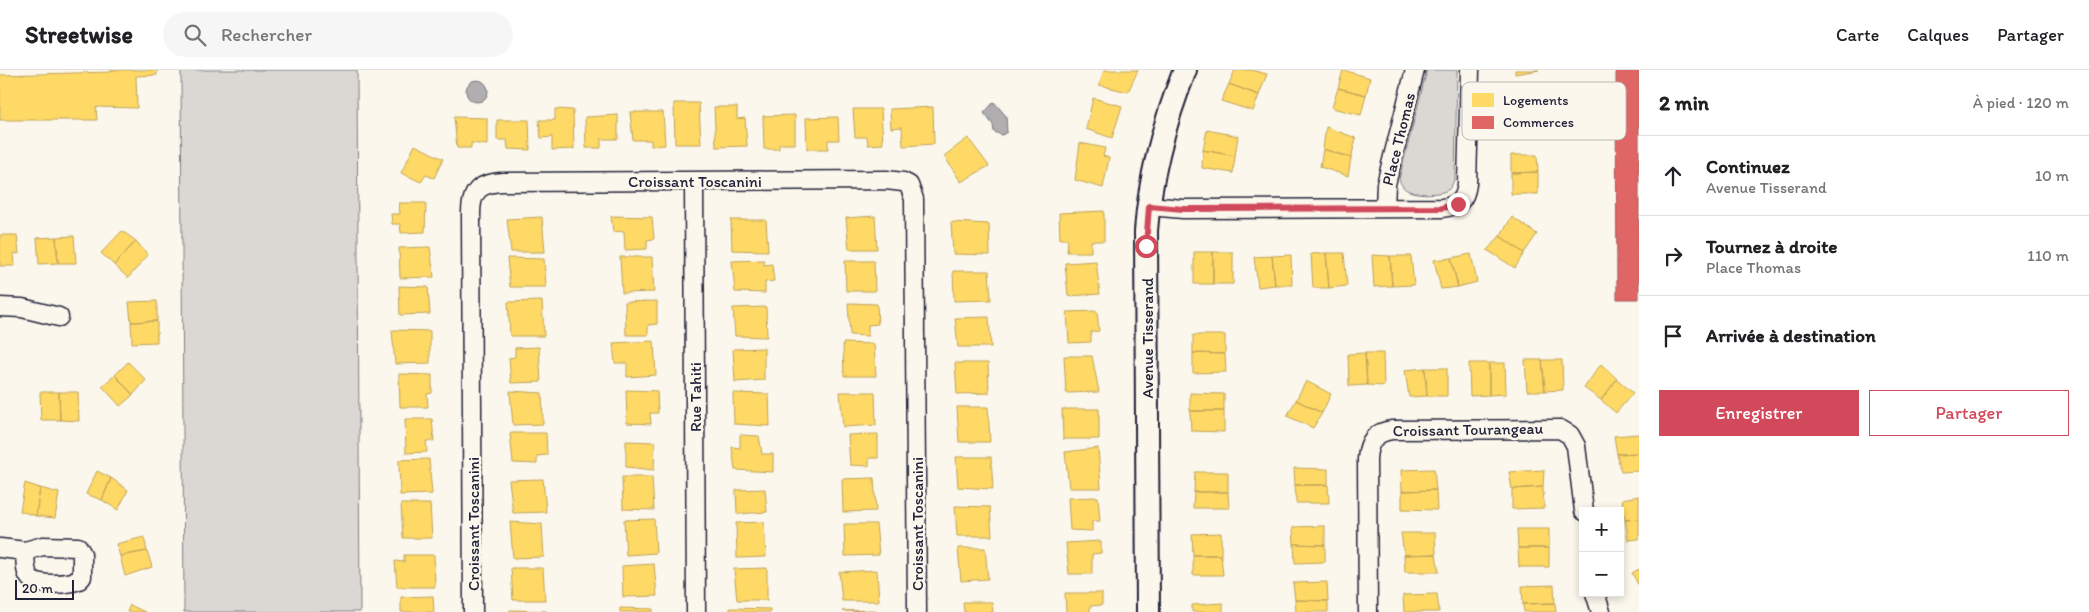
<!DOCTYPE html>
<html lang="fr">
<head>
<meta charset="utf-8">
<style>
	body { margin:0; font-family:Itim,sans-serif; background:#f6f6f6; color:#202124 }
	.controls { position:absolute; right:15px; bottom:15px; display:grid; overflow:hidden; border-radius:0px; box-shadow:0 2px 8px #0003 }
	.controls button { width:45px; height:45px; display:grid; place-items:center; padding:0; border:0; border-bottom:1px solid #e0e0e0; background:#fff; color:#202124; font:25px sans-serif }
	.scale { position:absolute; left:15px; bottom:12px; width:59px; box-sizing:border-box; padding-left:5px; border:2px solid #22223b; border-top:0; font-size:14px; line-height:18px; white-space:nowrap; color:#22223b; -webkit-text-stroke:4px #fbf7ec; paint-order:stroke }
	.stop { position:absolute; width:15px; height:15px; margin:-11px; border:4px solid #d1495b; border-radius:50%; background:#fff }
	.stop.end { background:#d1495b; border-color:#fff; box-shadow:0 1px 5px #0008 }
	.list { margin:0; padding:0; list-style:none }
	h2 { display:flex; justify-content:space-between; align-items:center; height:65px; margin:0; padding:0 20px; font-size:21px }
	h2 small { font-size:16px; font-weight:400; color:#757577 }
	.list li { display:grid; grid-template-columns:32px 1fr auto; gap:15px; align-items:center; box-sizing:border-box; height:80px; padding:0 20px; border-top:1px solid #e0e0e0 }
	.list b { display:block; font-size:19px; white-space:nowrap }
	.list p { margin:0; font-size:16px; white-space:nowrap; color:#757577 }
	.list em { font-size:16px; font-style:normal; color:#757577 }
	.actions { display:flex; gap:10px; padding:15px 20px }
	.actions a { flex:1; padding:11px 0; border:1px solid #d1495b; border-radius:0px; text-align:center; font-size:18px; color:#d1495b }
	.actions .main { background:#d1495b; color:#fff }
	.icon { flex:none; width:28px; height:28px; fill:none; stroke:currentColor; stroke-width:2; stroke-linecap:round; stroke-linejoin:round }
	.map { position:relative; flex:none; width:1639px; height:542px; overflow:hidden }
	header { display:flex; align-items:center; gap:30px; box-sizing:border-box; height:70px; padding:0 25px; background:#fff; border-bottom:1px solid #e0e0e0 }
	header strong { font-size:24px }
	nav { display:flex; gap:28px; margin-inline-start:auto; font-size:18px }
	.search { width:350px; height:45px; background:#f6f6f6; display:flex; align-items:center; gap:12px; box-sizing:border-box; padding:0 18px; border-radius:28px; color:#757577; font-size:19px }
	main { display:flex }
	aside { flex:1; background:#fff }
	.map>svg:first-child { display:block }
	.green { fill:#dbd8d3; stroke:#7e7d87 }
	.water { fill:#b1aeb0; stroke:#787681 }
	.homes { fill:#ffd966; stroke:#bda259 }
	.shops { fill:#e06666; stroke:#a75259 }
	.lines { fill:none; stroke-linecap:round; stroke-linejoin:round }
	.minor-casing { stroke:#22223b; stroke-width:21 }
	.tertiary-casing { stroke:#22223b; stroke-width:26 }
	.minor { stroke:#fbf7ec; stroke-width:18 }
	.tertiary { stroke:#fbf7ec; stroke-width:22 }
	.route { stroke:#d1495b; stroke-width:6 }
	.labels { text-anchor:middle; stroke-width:5; stroke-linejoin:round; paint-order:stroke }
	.street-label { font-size:16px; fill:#22223b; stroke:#fbf7ec }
	.key { fill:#fbf7ec; stroke:#bab7b7; stroke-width:1 }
	.key-label { font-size:14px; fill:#22223b }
</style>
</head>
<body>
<header>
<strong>Streetwise</strong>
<div class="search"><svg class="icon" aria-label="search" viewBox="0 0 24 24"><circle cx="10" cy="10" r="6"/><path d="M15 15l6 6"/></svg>Rechercher</div>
<nav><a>Carte</a><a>Calques</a><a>Partager</a></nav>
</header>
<main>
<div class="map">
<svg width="1639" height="542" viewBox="0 0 1639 542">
	<rect width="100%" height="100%" fill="#fbf7ec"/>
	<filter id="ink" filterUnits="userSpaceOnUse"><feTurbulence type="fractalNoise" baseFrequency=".02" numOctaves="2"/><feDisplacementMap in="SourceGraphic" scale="10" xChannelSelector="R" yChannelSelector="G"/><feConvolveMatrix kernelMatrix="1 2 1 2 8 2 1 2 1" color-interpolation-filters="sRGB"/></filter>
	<g filter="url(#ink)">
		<path class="green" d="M 181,0 L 357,0 L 360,542 L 184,542 Z
			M 1427,0 L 1457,0 L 1455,108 C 1453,112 1452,116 1449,119 C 1442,125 1418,125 1409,121 C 1403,119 1401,114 1399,109 Z"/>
		<path class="water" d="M466 21a11 11 0 1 1 22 0a11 11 0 1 1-22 0Z
			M 994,32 L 1006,46 L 1007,62 L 1002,65 L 994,62 L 993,55 L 984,43 Z"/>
		<path class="homes" d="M 111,0 L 157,0 L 157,5 L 136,6 L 137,38 L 96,37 L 97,50 L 0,50 L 0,5 L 111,2 Z
			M 1104,0 L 1138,0 L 1128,22 L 1099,15 Z
			M 1235,0 L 1251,0 L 1267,4 L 1259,25 L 1229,14 Z
			M 1343,0 L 1370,8 L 1366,25 L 1338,18 Z
			M 1515,0 L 1539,0 L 1515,4 Z
			M 1229,14 L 1259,25 L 1253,41 L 1221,31 Z
			M 1338,18 L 1366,25 L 1361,45 L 1332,38 Z
			M 1093,28 L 1122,36 L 1112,68 L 1086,59 Z
			M 674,33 L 699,33 L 701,74 L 675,74 Z
			M 714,37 L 737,37 L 737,49 L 745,48 L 747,76 L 716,77 Z
			M 933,37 L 934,74 L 903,76 L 902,57 L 891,58 L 890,39 Z
			M 555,39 L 573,40 L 574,79 L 552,80 L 552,67 L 541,68 L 539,50 L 555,50 Z
			M 853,39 L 881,39 L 883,74 L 868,75 L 867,67 L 855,67 Z
			M 630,42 L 663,42 L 665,75 L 651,76 L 651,70 L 633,70 Z
			M 618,45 L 618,69 L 601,69 L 601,78 L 586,78 L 585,47 Z
			M 795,45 L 795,74 L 779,74 L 779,79 L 764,79 L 763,46 Z
			M 454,47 L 487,48 L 487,75 L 471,73 L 471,78 L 457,78 Z
			M 838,47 L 839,70 L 828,70 L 828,79 L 807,79 L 806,48 Z
			M 497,50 L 529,50 L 530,80 L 508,79 L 507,70 L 497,70 Z
			M 1326,57 L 1356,68 L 1351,88 L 1323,79 Z
			M 1207,60 L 1238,66 L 1235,86 L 1203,80 Z
			M 968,68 L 989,96 L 961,112 L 944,86 Z
			M 1080,73 L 1105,78 L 1103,86 L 1109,88 L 1103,118 L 1075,110 Z
			M 415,75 L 443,89 L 434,108 L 426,105 L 421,112 L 401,103 Z
			M 1323,79 L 1351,88 L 1348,106 L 1320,97 Z
			M 1203,80 L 1235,86 L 1233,103 L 1202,98 Z
			M 1511,85 L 1537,85 L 1538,102 L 1511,103 Z
			M 1538,102 L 1538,124 L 1511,124 L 1511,103 Z
			M 399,133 L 426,133 L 425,162 L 401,163 L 400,154 L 392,154 L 391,144 L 400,144 Z
			M 1104,141 L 1104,171 L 1091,171 L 1091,182 L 1067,182 L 1068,169 L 1060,169 L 1059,143 Z
			M 611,146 L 652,147 L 654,169 L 647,170 L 647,179 L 625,180 L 624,161 L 613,162 Z
			M 875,146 L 877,179 L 849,179 L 846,148 Z
			M 542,147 L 545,182 L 511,182 L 507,149 Z
			M 1512,147 L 1537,164 L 1524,183 L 1500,166 Z
			M 731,150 L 766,150 L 768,181 L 732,180 Z
			M 951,152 L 989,154 L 990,185 L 953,184 Z
			M 122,161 L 136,171 L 114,195 L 101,183 Z
			M 0,165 L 17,165 L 19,184 L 14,183 L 15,196 L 0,196 Z
			M 74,166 L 76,193 L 58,193 L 56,167 Z
			M 1500,166 L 1524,183 L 1515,198 L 1487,180 Z
			M 56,167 L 58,193 L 39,194 L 37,168 Z
			M 136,171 L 148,185 L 128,208 L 114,195 Z
			M 430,177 L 434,207 L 400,208 L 399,178 Z
			M 1194,182 L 1213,182 L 1213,214 L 1194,214 Z
			M 1213,182 L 1233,182 L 1233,214 L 1213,214 Z
			M 1326,183 L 1329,218 L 1313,218 L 1311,184 Z
			M 1326,183 L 1344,183 L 1347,216 L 1329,218 Z
			M 1471,184 L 1477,212 L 1458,217 L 1451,188 Z
			M 1291,185 L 1292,215 L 1275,215 L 1272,186 Z
			M 1372,185 L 1390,186 L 1392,216 L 1374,217 Z
			M 1272,186 L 1275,215 L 1258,217 L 1254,187 Z
			M 1390,186 L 1411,186 L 1414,215 L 1392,216 Z
			M 620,187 L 652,187 L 654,222 L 622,223 Z
			M 507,188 L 544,189 L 546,217 L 510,217 Z
			M 1451,188 L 1458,217 L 1441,219 L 1434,190 Z
			M 764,190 L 764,195 L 772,194 L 774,211 L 765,212 L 765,223 L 735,222 L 732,191 Z
			M 845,191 L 874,191 L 875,221 L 846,221 Z
			M 1096,191 L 1100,224 L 1068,226 L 1065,193 Z
			M 953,201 L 989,201 L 991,230 L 954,231 Z
			M 399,216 L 428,217 L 430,244 L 400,245 Z
			M 157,231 L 157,251 L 131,252 L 129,232 Z
			M 542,231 L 544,266 L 510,266 L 508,232 Z
			M 657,231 L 657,254 L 648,255 L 648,265 L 626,265 L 625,232 Z
			M 848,233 L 877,234 L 878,254 L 868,255 L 868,266 L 850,265 Z
			M 766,237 L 767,267 L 735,266 L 733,238 Z
			M 1097,241 L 1099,261 L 1091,262 L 1091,272 L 1069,273 L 1067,242 Z
			M 989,247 L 991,277 L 958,277 L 955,248 Z
			M 157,251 L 157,272 L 132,273 L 131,252 Z
			M 392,260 L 430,261 L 430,293 L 395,294 Z
			M 1193,265 L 1225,265 L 1225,284 L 1193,283 Z
			M 654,271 L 656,305 L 627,307 L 627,293 L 615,293 L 613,273 Z
			M 843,273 L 874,274 L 876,306 L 844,306 Z
			M 539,277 L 541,312 L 511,313 L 509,288 L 515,287 L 515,278 Z
			M 764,278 L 764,310 L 735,312 L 733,279 Z
			M 1193,283 L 1225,284 L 1226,302 L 1193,303 Z
			M 1365,283 L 1383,283 L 1384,316 L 1367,315 Z
			M 1365,283 L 1367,315 L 1349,316 L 1348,284 Z
			M 1064,286 L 1092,286 L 1099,322 L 1066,323 Z
			M 1525,290 L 1542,290 L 1545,321 L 1527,321 Z
			M 1542,290 L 1562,290 L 1563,320 L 1545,321 Z
			M 128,292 L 146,310 L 133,325 L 115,305 Z
			M 955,293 L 988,293 L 989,323 L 957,324 Z
			M 1469,293 L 1489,293 L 1489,325 L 1470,326 Z
			M 1489,293 L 1505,293 L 1506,324 L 1489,325 Z
			M 1601,294 L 1617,309 L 1601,330 L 1584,318 Z
			M 1425,298 L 1447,298 L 1447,326 L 1427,326 Z
			M 1425,298 L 1427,326 L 1409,327 L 1405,300 Z
			M 399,304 L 432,305 L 432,323 L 427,324 L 428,337 L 400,337 Z
			M 115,305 L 133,325 L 120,336 L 102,316 Z
			M 1617,309 L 1633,323 L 1616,343 L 1601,330 Z
			M 1306,311 L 1331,324 L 1322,343 L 1296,330 Z
			M 626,320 L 657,321 L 658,343 L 650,343 L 651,354 L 627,353 Z
			M 510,321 L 542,323 L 543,354 L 513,355 Z
			M 40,322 L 59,322 L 60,350 L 41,350 Z
			M 59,322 L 78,322 L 79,351 L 60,350 Z
			M 840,322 L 875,322 L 876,355 L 843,357 Z
			M 733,323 L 769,324 L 770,356 L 734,354 Z
			M 1190,323 L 1224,324 L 1224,341 L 1190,341 Z
			M 1296,330 L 1322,343 L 1313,358 L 1287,346 Z
			M 957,337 L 988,337 L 990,372 L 959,372 Z
			M 1062,339 L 1099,339 L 1099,369 L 1063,369 Z
			M 1190,341 L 1224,341 L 1224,362 L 1191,361 Z
			M 405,349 L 432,349 L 434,371 L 426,371 L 427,382 L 406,383 Z
			M 510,363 L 546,363 L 547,385 L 537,386 L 537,394 L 513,393 Z
			M 878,364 L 878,388 L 869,388 L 869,396 L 850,395 L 848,365 Z
			M 1639,364 L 1639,383 L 1617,384 L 1614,366 Z
			M 740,365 L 759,366 L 762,384 L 773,384 L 773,402 L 735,400 L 732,377 L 740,378 Z
			M 626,371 L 655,372 L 654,400 L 626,397 Z
			M 1098,378 L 1101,418 L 1069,418 L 1065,382 Z
			M 1639,383 L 1639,401 L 1621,402 L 1617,384 Z
			M 956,387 L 991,387 L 993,419 L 958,417 Z
			M 429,389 L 432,424 L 400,425 L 399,390 Z
			M 1294,398 L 1328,399 L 1328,415 L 1295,415 Z
			M 1434,399 L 1436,420 L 1402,421 L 1401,400 Z
			M 1544,400 L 1543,417 L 1512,419 L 1509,402 Z
			M 97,401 L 111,408 L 102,430 L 86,424 Z
			M 1195,402 L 1228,402 L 1228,422 L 1194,422 Z
			M 622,407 L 652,407 L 654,440 L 623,439 Z
			M 111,408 L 128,420 L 118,440 L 102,430 Z
			M 874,408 L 876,441 L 843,442 L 842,409 Z
			M 543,409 L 546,442 L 513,443 L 509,410 Z
			M 25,413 L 40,418 L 36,446 L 20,441 Z
			M 1295,415 L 1328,415 L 1329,433 L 1296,433 Z
			M 1543,417 L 1544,438 L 1512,439 L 1512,419 Z
			M 40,418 L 59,423 L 55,448 L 36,446 Z
			M 765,419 L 767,442 L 737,444 L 736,420 Z
			M 1436,420 L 1437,440 L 1402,439 L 1402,421 Z
			M 1194,422 L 1228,422 L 1229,438 L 1193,438 Z
			M 1639,426 L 1639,449 L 1625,450 L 1622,429 Z
			M 1098,427 L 1100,451 L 1092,451 L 1092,461 L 1070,460 L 1068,428 Z
			M 401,434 L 430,434 L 432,468 L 403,468 Z
			M 955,436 L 990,437 L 992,466 L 957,466 Z
			M 654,449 L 656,483 L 626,485 L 624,450 Z
			M 1639,449 L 1639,469 L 1628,470 L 1625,450 Z
			M 510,452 L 542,454 L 544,487 L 513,488 Z
			M 764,452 L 766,487 L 737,488 L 736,453 Z
			M 844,454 L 876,454 L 879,485 L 845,486 Z
			M 1325,456 L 1325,475 L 1294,474 L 1293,457 Z
			M 1517,459 L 1549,459 L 1549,478 L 1518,478 Z
			M 1221,463 L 1221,485 L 1193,485 L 1192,464 Z
			M 1401,463 L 1435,463 L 1436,484 L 1404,485 Z
			M 144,467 L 147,481 L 120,486 L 116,474 Z
			M 1101,471 L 1101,483 L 1092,484 L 1092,504 L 1069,504 L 1066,473 Z
			M 1294,474 L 1325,475 L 1325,492 L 1295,493 Z
			M 958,478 L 985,478 L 988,509 L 961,511 Z
			M 1518,478 L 1549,478 L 1549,497 L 1519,497 Z
			M 147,481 L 152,497 L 125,506 L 120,486 Z
			M 1436,484 L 1439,502 L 1405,502 L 1404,485 Z
			M 404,485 L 434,485 L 435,517 L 397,517 L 395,491 L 404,492 Z
			M 1193,485 L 1221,485 L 1223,505 L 1193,505 Z
			M 654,494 L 657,526 L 623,527 L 622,496 Z
			M 511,498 L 543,498 L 545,530 L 513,530 Z
			M 767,498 L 767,530 L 737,530 L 734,499 Z
			M 1639,499 L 1639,516 L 1632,503 Z
			M 877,500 L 879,531 L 842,531 L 839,502 Z
			M 1327,512 L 1328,531 L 1295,530 L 1293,513 Z
			M 1554,515 L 1555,533 L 1523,534 L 1522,516 Z
			M 1065,523 L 1102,523 L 1102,535 L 1090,536 L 1090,542 L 1066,542 Z
			M 1437,524 L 1439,542 L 1404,542 L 1403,525 Z
			M 433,526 L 434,542 L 401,542 L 401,527 Z
			M 1295,530 L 1328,531 L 1328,542 L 1296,542 Z
			M 963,532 L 992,532 L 993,542 L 964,542 Z
			M 1223,533 L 1223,542 L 1192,542 L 1192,535 Z
			M 1555,533 L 1556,542 L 1524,542 L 1523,534 Z
			M 130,535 L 145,542 L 127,542 Z
			M 620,538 L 653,539 L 653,542 L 620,542 Z
			M 730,538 L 770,539 L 770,542 L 730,542 Z
			M 510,540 L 546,541 L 546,542 L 510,542 Z
			M 875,540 L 876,542 L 842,541 Z"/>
		<path class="shops" d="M 1616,0 L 1639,0 L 1639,229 L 1617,229 Z"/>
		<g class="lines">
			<defs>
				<path id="minor" d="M 694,111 L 696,542
					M 1149,136 L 1183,139 L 1442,138 C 1459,136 1465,130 1467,114 L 1470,0
					M 1385,138 L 1386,114 L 1415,0
					M 0,237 L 22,238 L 59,247
					M 0,478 L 25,481 L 43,476 L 78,477 L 82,484 L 82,507 L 79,510 C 69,514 38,517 30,508 C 24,501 26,489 25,481
					M 1595,523 L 1601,542
					M 473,542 L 471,144 C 471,120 480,113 503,112 L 886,110 L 903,112 L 909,115 L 914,129 L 917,542
					M 1368,542 L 1367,389 C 1368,372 1375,362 1392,360 L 1560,359 L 1570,365 L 1576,376 L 1584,441"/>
				<path id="tertiary" d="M 1148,542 L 1146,161 C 1150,104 1164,53 1185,0"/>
			</defs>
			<use href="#minor" class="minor-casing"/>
			<use href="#tertiary" class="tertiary-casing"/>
			<use href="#minor" class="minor"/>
			<use href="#tertiary" class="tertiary"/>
		</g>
	</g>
	<g class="lines" filter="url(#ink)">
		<path class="route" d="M 1146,176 L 1149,136 L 1183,139 L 1442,138 L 1458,134"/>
	</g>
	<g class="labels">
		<g class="street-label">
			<text transform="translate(1398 69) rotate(-76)" y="6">Place Thomas</text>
			<text x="695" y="117">Croissant Toscanini</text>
			<text transform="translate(1147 268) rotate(-90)" y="6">Avenue Tisserand</text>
			<text transform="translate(695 327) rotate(-90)" y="6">Rue Tahiti</text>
			<text transform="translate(1468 359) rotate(-1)" y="6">Croissant Tourangeau</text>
			<text transform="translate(473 454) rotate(-90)" y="6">Croissant Toscanini</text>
			<text transform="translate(917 454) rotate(-90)" y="6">Croissant Toscanini</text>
		</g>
	</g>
	<rect x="1462" y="12" width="164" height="58" rx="8" class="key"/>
	<rect x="1472" y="23" width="22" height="14" fill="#ffd966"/>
	<rect x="1472" y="46" width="22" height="13" fill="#e06666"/>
	<g class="key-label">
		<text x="1503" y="35">Logements</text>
		<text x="1503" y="57">Commerces</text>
	</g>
</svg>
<div class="controls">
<button>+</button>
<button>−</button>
</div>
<div class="scale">20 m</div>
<div class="stop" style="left:1146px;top:176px"></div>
<div class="stop end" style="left:1458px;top:134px"></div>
</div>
<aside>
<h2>2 min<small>À pied · 120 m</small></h2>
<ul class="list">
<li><svg class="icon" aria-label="ahead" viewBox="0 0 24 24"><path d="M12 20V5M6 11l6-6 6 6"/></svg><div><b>Continuez</b><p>Avenue Tisserand</p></div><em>10 m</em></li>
<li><svg class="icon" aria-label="right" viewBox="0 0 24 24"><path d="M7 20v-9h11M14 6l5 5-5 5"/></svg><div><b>Tournez à droite</b><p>Place Thomas</p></div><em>110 m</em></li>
<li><svg class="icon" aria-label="arrive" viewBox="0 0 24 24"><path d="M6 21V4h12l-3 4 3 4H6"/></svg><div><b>Arrivée à destination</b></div></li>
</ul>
<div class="actions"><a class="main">Enregistrer</a><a>Partager</a></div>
</aside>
</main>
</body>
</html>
